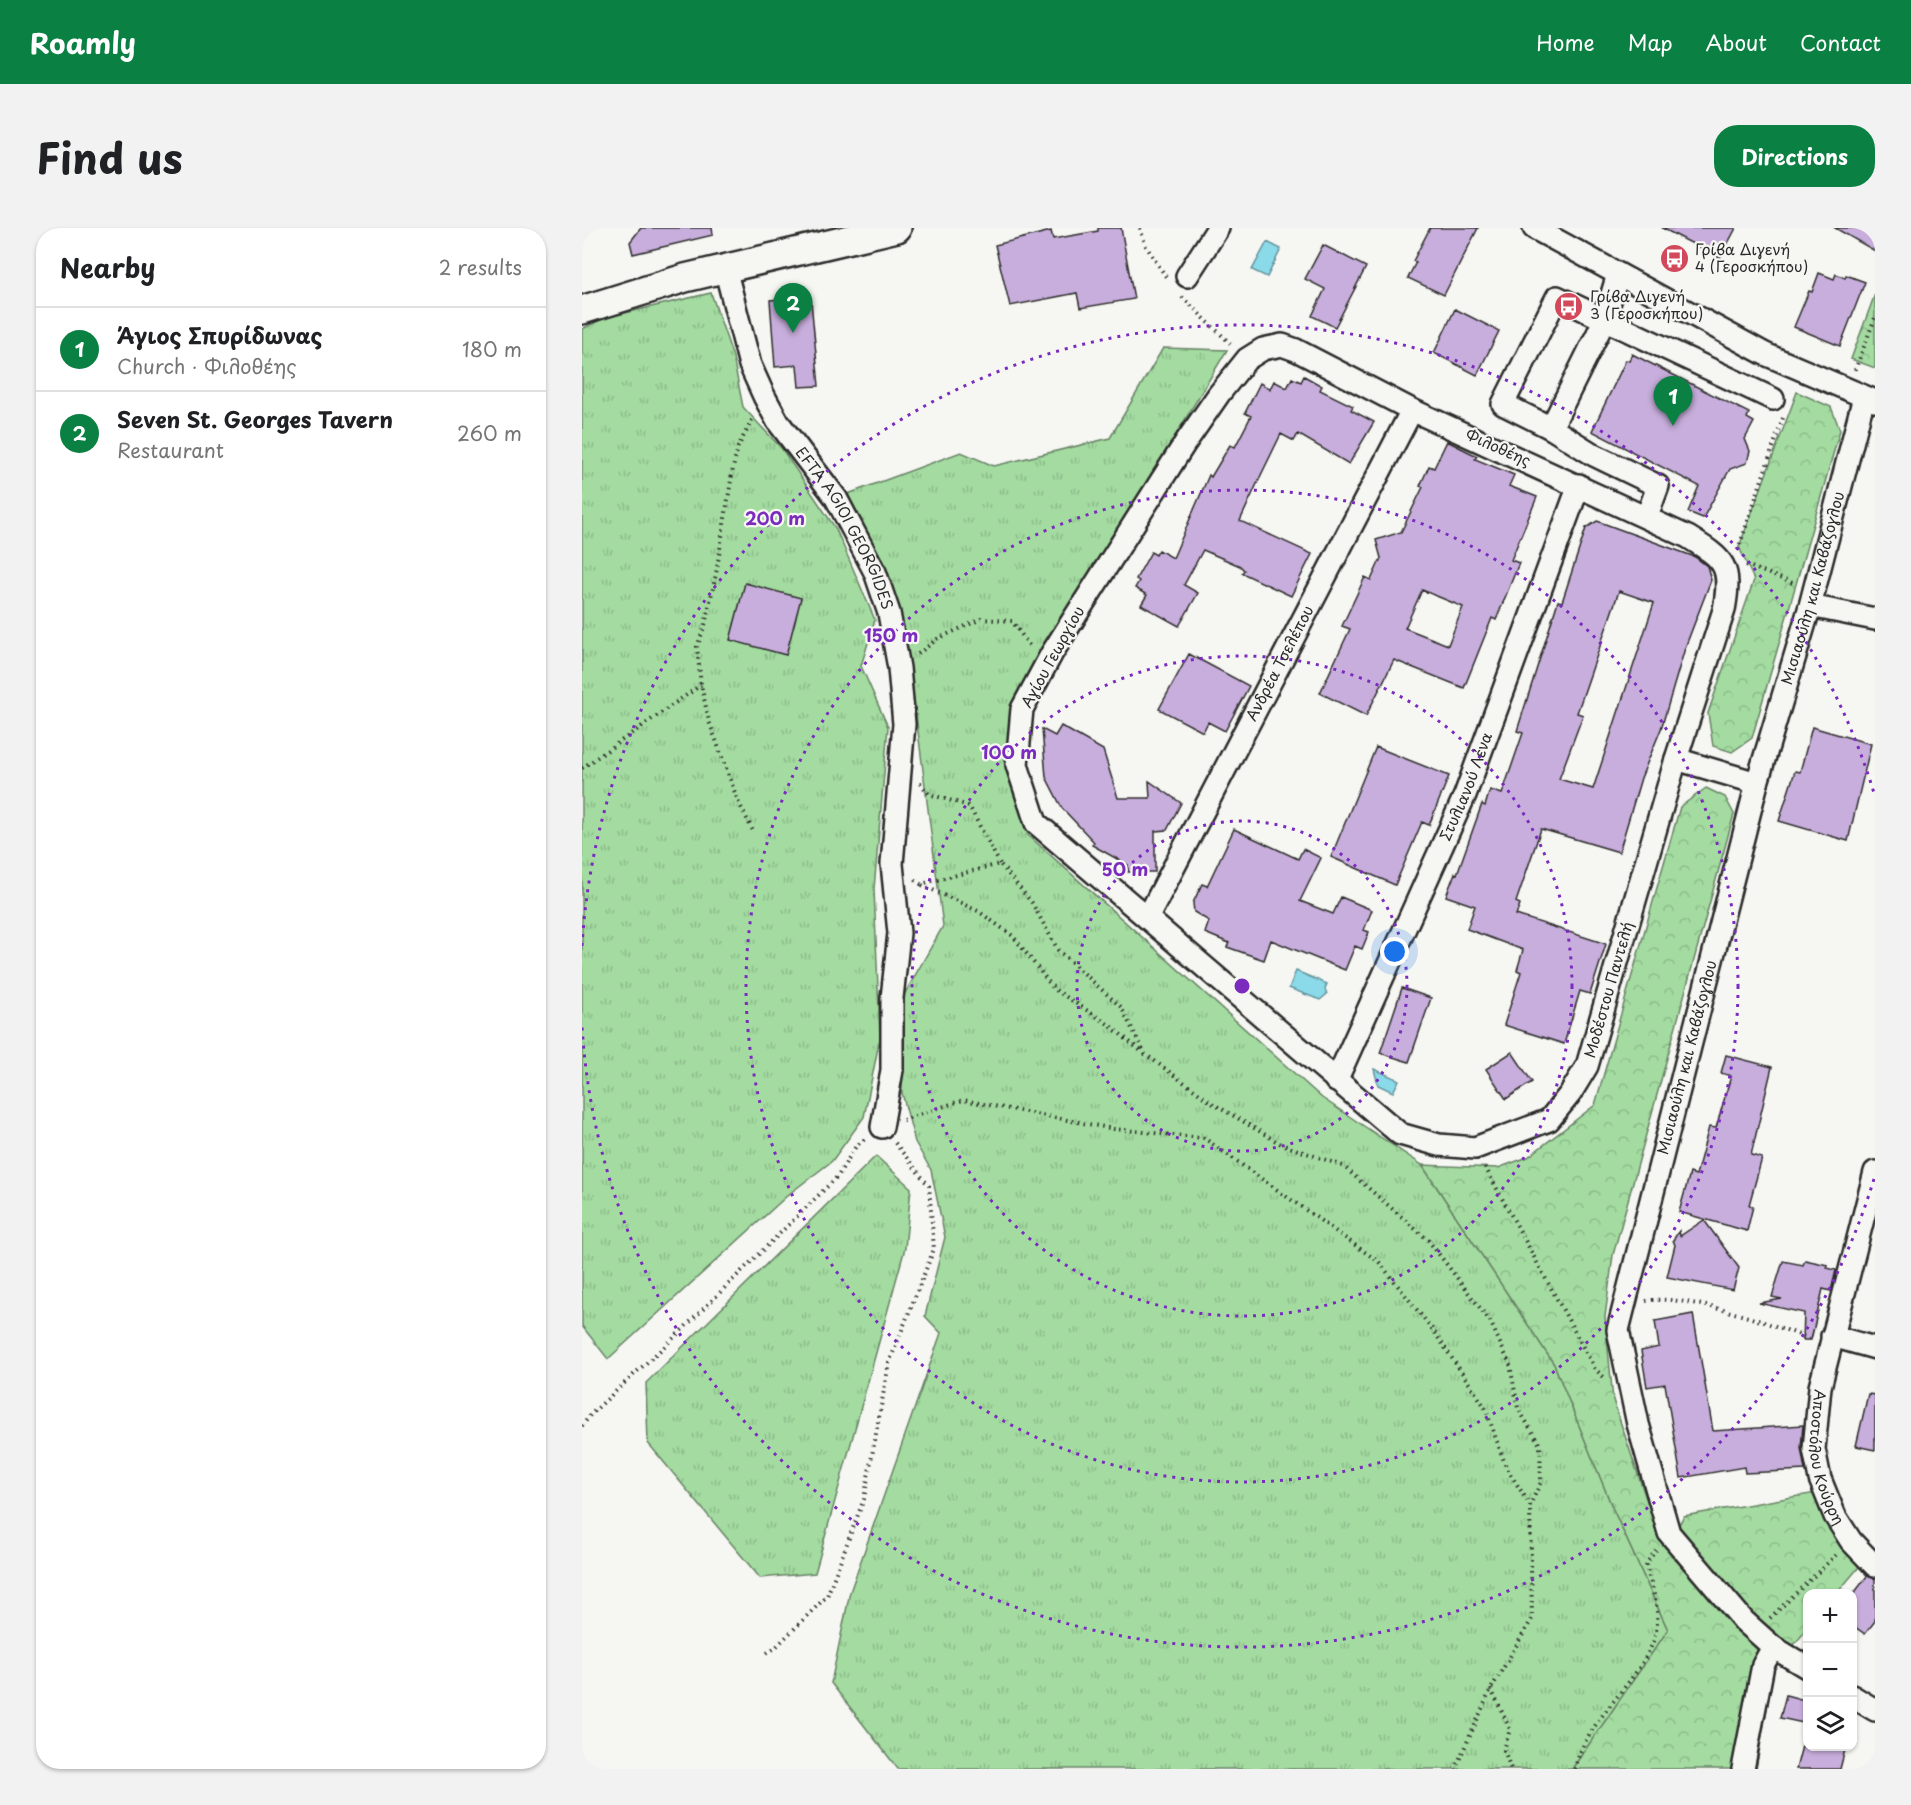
<!DOCTYPE html>
<html lang="en">
<head>
<meta charset="utf-8">
<style>
	body { margin:0; font-family:"Playpen Sans",sans-serif; background:#f2f2f2; color:#202124 }
	.controls { position:absolute; right:18px; bottom:18px; display:grid; overflow:hidden; border-radius:12px; box-shadow:0 2px 4px #0004 }
	.controls button { width:54px; height:54px; display:grid; place-items:center; padding:0; border:0; border-bottom:2px solid #e0e0e0; background:#fff; color:#202124; font:30px sans-serif }
	.you { position:absolute; left:813px; top:724px; width:21px; height:21px; margin:-15px; border:4px solid #fff; border-radius:50%; background:#1a73e8; box-shadow:0 0 0 9px #1a73e833 }
	.badge { display:grid; place-items:center; width:39px; height:39px; border-radius:50%; background:#0b8043; color:#fff; font-size:20px; font-weight:700 }
	.pin { position:absolute; translate:-50% -50px; filter:drop-shadow(0 2px 3px #0008) }
	.pin::after { content:''; position:absolute; top:32px; width:21px; height:18px; background:inherit; clip-path:polygon(0 0,100% 0,50% 100%) }
	.list { margin:0; padding:0; list-style:none }
	h2 { display:flex; justify-content:space-between; align-items:center; height:78px; margin:0; padding:0 24px; font-size:26px }
	h2 small { font-size:20px; font-weight:400; color:#757577 }
	.list li { display:grid; grid-template-columns:39px 1fr auto; gap:18px; align-items:center; box-sizing:border-box; height:84px; padding:0 24px; border-top:2px solid #e0e0e0 }
	.list b { display:block; font-size:22px; white-space:nowrap }
	.list p { margin:0; font-size:20px; white-space:nowrap; color:#757577 }
	.list em { font-size:20px; font-style:normal; color:#757577 }
	.icon { flex:none; width:33px; height:33px; fill:none; stroke:currentColor; stroke-width:2; stroke-linecap:round; stroke-linejoin:round }
	.map { position:relative; flex:none; width:1293px; height:1541px; overflow:hidden; border-radius:24px }
	header { display:flex; align-items:center; gap:36px; box-sizing:border-box; height:84px; padding:0 30px; background:#0b8043; color:#fff }
	header strong { font-size:28px }
	nav { display:flex; gap:33px; margin-inline-start:auto; font-size:21px }
	.intro { display:flex; align-items:center; justify-content:space-between; box-sizing:border-box; height:144px; padding:0 36px }
	h1 { margin:0; font-size:42px }
	.button { padding:15px 27px; border-radius:24px; background:#0b8043; color:#fff; font-size:21px; font-weight:700 }
	main { display:flex; gap:36px; padding:0 36px }
	aside { flex:1; background:#fff; border-radius:24px; box-shadow:0 2px 4px #0004 }
	.map>svg:first-child { display:block }
	.grass { fill:url(#grass-tufts); stroke:#678366; stroke-width:1.5 }
	.park { fill:url(#park-crowns); stroke:#678366; stroke-width:1.5 }
	.water { fill:#8bdae9; stroke:#65949d; stroke-width:1.5 }
	.building { fill:#c8aedc; stroke:#2b2b2b; stroke-width:1.5; fill-rule:evenodd }
	.lines { fill:none; stroke-linecap:round; stroke-linejoin:round }
	.minor-casing { stroke:#2b2b2b; stroke-width:26 }
	.major-casing { stroke:#2b2b2b; stroke-width:32 }
	.path { stroke:#2b2b2b; stroke-width:4; stroke-dasharray:1.5 4.5; stroke-linecap:butt }
	.minor { stroke:#f6f6f2; stroke-width:21 }
	.major { stroke:#f6f6f2; stroke-width:27 }
	.ring { fill:none; stroke:#7b2cbf; stroke-width:3; stroke-dasharray:3 6 }
	.labels { text-anchor:middle; stroke-width:4.5; stroke-linejoin:round; paint-order:stroke }
	.poi-label { font-size:15px; fill:#2b2b2b; stroke:#f6f6f2; text-anchor:start }
	.street-label { font-size:15px; fill:#2b2b2b; stroke:#f6f6f2 }
	.centre { fill:#7b2cbf; stroke:#f6f6f2; stroke-width:3 }
	.ring-label { font-size:18px; text-anchor:middle; font-weight:bold; fill:#7b2cbf; stroke:#f6f6f2; stroke-width:4.5; stroke-linejoin:round; paint-order:stroke }
</style>
</head>
<body>
<header>
<strong>Roamly</strong>
<nav><a>Home</a><a>Map</a><a>About</a><a>Contact</a></nav>
</header>
<div class="intro"><h1>Find us</h1><a class="button">Directions</a></div>
<main>
<aside>
<h2>Nearby<small>2 results</small></h2>
<ul class="list">
<li><span class="badge">1</span><div><b>Άγιος Σπυρίδωνας</b><p>Church · Φιλοθέης</p></div><em>180 m</em></li>
<li><span class="badge">2</span><div><b>Seven St. Georges Tavern</b><p>Restaurant</p></div><em>260 m</em></li>
</ul>
</aside>
<div class="map">
<svg width="1293" height="1541" viewBox="0 0 1293 1541">
	<defs>
		<pattern id="grass-tufts" width="24" height="20" patternUnits="userSpaceOnUse" patternTransform="scale(1.5)"><rect width="24" height="20" fill="#a3dba0"/><path d="M3 7l-1-3M5 7V3M7 7l1-3M15 17l-1-3M17 17v-4M19 17l1-3" fill="none" stroke="#8cbc8a"/></pattern>
		<pattern id="park-crowns" width="20" height="18" patternUnits="userSpaceOnUse" patternTransform="scale(1.5)"><rect width="20" height="18" fill="#a3dba0"/><path d="M2 6a3 3 0 1 1 6 0M12 15a3 3 0 1 1 6 0" fill="none" stroke="#8cbc8a"/></pattern>
	</defs>
	<rect width="100%" height="100%" fill="#f6f6f2"/>
	<filter id="ink" filterUnits="userSpaceOnUse"><feTurbulence type="fractalNoise" baseFrequency=".0167" numOctaves="2"/><feDisplacementMap in="SourceGraphic" scale="12" xChannelSelector="R" yChannelSelector="G"/><feConvolveMatrix kernelMatrix="1 2 1 2 8 2 1 2 1" color-interpolation-filters="sRGB"/></filter>
	<g filter="url(#ink)">
		<path class="grass" d="M 129,65 L 151,129 L 161,179 L 200,221 L 254,301 L 293,392 L 279,438 L 306,499 L 292,661 L 298,810 L 282,889 L 250,933 L 207,966 L 26,1131 L 0,1098 L 0,101 L 22,90 Z
			M 581,120 L 645,122 L 432,476 L 424,543 L 446,607 L 740,870 L 840,937 L 972,1136 L 1031,1281 L 1086,1402 L 990,1541 L 316,1541 L 249,1455 L 268,1364 L 359,1105 L 343,1088 L 363,1009 L 349,942 L 333,914 L 320,865 L 322,767 L 361,698 L 328,441 L 301,335 L 266,266 L 379,224 L 412,238 L 528,210 Z
			M 294,928 L 329,960 L 323,1020 L 233,1345 L 178,1350 L 66,1215 L 64,1155 Z"/>
		<path class="park" d="M 1293,66 L 1293,140 L 1269,131 Z
			M 1215,164 L 1249,179 L 1258,202 L 1170,510 L 1150,524 L 1131,518 L 1126,485 L 1172,352 L 1157,319 Z
			M 1124,560 L 1143,569 L 1152,586 L 1031,1027 L 1023,1089 L 1031,1172 L 1071,1291 L 1091,1306 L 1102,1288 L 1234,1265 L 1277,1339 L 1255,1365 L 1226,1366 L 1225,1401 L 1192,1441 L 1174,1541 L 990,1541 L 1086,1402 L 1031,1281 L 972,1136 L 840,937 L 916,940 L 946,929 L 1013,877 L 1098,579 Z"/>
		<path class="water" d="M 685,14 L 699,21 L 685,49 L 670,42 Z
			M 714,743 L 745,756 L 743,761 L 745,766 L 738,772 L 707,760 Z
			M 792,841 L 817,852 L 811,864 L 796,857 Z"/>
		<path class="building" d="M 59,0 L 130,0 L 131,7 L 51,26 L 48,14 Z
			M 516,0 L 539,0 L 552,71 L 498,80 L 495,65 L 428,78 L 413,17 L 469,3 L 471,11 L 516,3 Z
			M 848,0 L 896,0 L 862,67 L 826,50 L 834,34 L 831,33 Z
			M 1080,0 L 1154,0 L 1138,30 Z
			M 1253,0 L 1293,0 L 1293,23 Z
			M 741,17 L 784,39 L 753,99 L 730,88 L 743,61 L 723,51 Z
			M 1237,45 L 1252,51 L 1254,46 L 1263,50 L 1264,47 L 1283,54 L 1258,118 L 1212,99 L 1227,63 L 1230,64 Z
			M 223,69 L 229,73 L 237,158 L 217,159 L 215,137 L 193,139 L 188,72 Z
			M 873,81 L 917,103 L 895,147 L 852,125 Z
			M 1050,126 L 1167,185 L 1165,190 L 1172,194 L 1163,211 L 1168,223 L 1165,235 L 1148,241 L 1121,290 L 1106,284 L 1117,258 L 1010,203 L 1044,132 L 1047,133 Z
			M 722,148 L 740,158 L 738,162 L 771,178 L 769,182 L 792,194 L 767,236 L 716,206 L 712,213 L 699,206 L 679,247 L 658,293 L 730,326 L 709,368 L 660,345 L 662,342 L 658,338 L 621,322 L 602,357 L 616,365 L 597,398 L 559,377 L 565,367 L 553,360 L 557,353 L 554,351 L 569,324 L 574,327 L 577,322 L 591,330 L 627,247 L 629,249 L 648,217 L 653,219 L 669,188 L 663,185 L 678,155 L 688,161 L 692,153 L 705,160 L 710,150 L 719,154 Z
			M 865,213 L 895,228 L 893,231 L 932,247 L 927,258 L 955,269 L 929,332 L 937,335 L 914,392 L 910,390 L 882,460 L 812,432 L 784,488 L 738,465 L 768,401 L 760,398 L 783,349 L 789,352 L 799,330 L 794,312 L 819,304 L 841,259 L 838,258 L 847,238 L 852,240 ZM 840,362 L 881,379 L 866,417 L 823,400 Z
			M 1015,293 L 1113,329 L 1125,338 L 1129,352 L 1103,420 L 1079,501 L 1059,550 L 1037,624 L 959,601 L 934,674 L 938,676 L 934,687 L 1024,716 L 1008,766 L 998,763 L 982,816 L 922,797 L 939,744 L 935,742 L 941,722 L 885,701 L 893,678 L 864,668 L 873,645 L 875,646 L 900,576 L 903,578 L 908,562 L 920,566 L 941,505 L 935,503 L 976,373 L 980,374 L 1004,300 ZM 1037,363 L 1072,375 L 1011,561 L 977,551 L 1001,487 L 995,485 Z
			M 163,355 L 219,370 L 204,427 L 148,412 Z
			M 607,426 L 667,458 L 643,503 L 626,494 L 621,504 L 577,481 Z
			M 479,498 L 521,522 L 536,570 L 568,570 L 567,553 L 599,575 L 585,602 L 573,603 L 573,644 L 546,644 L 546,637 L 510,617 L 512,614 L 480,580 L 464,549 L 460,501 L 473,508 Z
			M 1230,499 L 1289,516 L 1266,613 L 1197,593 L 1213,543 L 1218,544 Z
			M 794,519 L 867,548 L 847,597 L 840,594 L 813,657 L 749,629 Z
			M 652,601 L 716,631 L 721,621 L 739,630 L 718,673 L 751,686 L 759,669 L 790,682 L 782,702 L 787,704 L 780,721 L 773,718 L 763,742 L 689,712 L 682,732 L 645,719 L 647,715 L 623,705 L 627,693 L 612,684 L 611,675 L 620,656 L 625,658 Z
			M 820,760 L 849,770 L 827,834 L 798,825 Z
			M 930,824 L 950,854 L 924,871 L 904,841 Z
			M 1144,827 L 1190,839 L 1169,927 L 1180,930 L 1167,977 L 1171,978 L 1165,1003 L 1097,984 L 1108,945 L 1114,947 L 1127,899 L 1134,900 L 1149,848 L 1139,845 Z
			M 1122,992 L 1157,1040 L 1151,1062 L 1085,1049 L 1093,1017 L 1091,1012 L 1097,1003 L 1098,1008 Z
			M 1223,1032 L 1246,1037 L 1245,1040 L 1254,1042 L 1249,1063 L 1241,1061 L 1229,1112 L 1221,1112 L 1222,1085 L 1177,1075 L 1200,1071 L 1190,1069 L 1201,1033 L 1221,1037 Z
			M 1111,1086 L 1131,1203 L 1221,1197 L 1219,1220 L 1223,1242 L 1163,1245 L 1162,1239 L 1099,1250 L 1083,1156 L 1065,1159 L 1059,1123 L 1077,1119 L 1073,1093 Z
			M 1286,1166 L 1293,1167 L 1293,1222 L 1274,1218 Z
			M 1285,1348 L 1293,1350 L 1293,1393 L 1283,1406 L 1270,1397 L 1270,1368 Z
			M 1204,1467 L 1226,1473 L 1226,1496 L 1198,1490 Z
			M 1220,1518 L 1264,1518 L 1258,1541 L 1214,1541 Z"/>
		<g class="lines">
			<defs>
				<g id="minor">
					<path d="M 952,0 L 1183,126 L 1293,173"/>
					<path id="s1" d="M 143,40 L 168,137 L 182,168 L 196,194 L 254,270 L 293,344 L 307,385 L 317,440 L 322,496 L 310,636 L 317,705 L 310,770 L 310,842 L 300,899"/>
					<path d="M 605,48 L 636,0"/>
					<path d="M 700,117 L 714,122 L 830,182 L 1106,309 C 1143,332 1150,337 1142,382 L 1094,531 L 1005,838 L 988,866 L 967,892 L 893,920 L 857,917 L 818,906 L 454,595 L 435,537 L 440,481 L 470,425 L 603,215 L 637,166 L 665,131 L 681,121 Z"/>
					<path d="M 969,200 L 1022,93 L 1036,46"/>
					<path d="M 1065,288 L 1076,258 L 1012,227 L 969,200 L 921,176 L 975,69 L 1191,171"/>
					<path d="M 1228,378 L 1293,391"/>
					<path d="M 1094,531 L 1175,555"/>
					<path id="s2" d="M 566,689 L 830,182"/>
					<path id="s3" d="M 754,853 L 883,567 L 997,257"/>
					<path id="s4" d="M 1293,944 L 1238,1159 L 1232,1221 L 1238,1251 L 1253,1288 L 1269,1313 L 1293,1338"/>
					<path d="M 1250,1108 L 1293,1120"/>
					<path id="s5" d="M 1226,1440 L 1191,1419 L 1162,1393 L 1087,1305 L 1056,1196 L 1036,1102 L 1175,555 L 1228,378 L 1282,169"/>
					<path d="M 1270,1468 L 1293,1482"/>
					<path d="M 1161,1541 L 1181,1437 L 1191,1419"/>
				</g>
				<path id="major" d="M 0,82 L 103,50 L 315,0"/>
			</defs>
			<use href="#minor" class="minor-casing"/>
			<use href="#major" class="major-casing"/>
			<path class="path" d="M 558,0 L 564,18 L 584,49
				M 600,69 L 651,118
				M 1273,142 L 1293,90
				M 170,192 L 156,219 L 151,240 L 134,346 L 123,397 L 115,419 L 119,457 L 127,493 L 156,573 L 171,603
				M 1156,322 L 1201,190
				M 1164,337 L 1213,356
				M 336,426 L 355,411 L 399,391 L 430,393 L 449,420
				M 0,540 L 119,457
				M 338,555 L 347,566 L 387,578 L 418,636
				M 333,652 L 339,656 L 418,636 L 450,675 L 476,722 L 539,779 L 563,826 L 630,875 L 699,916 L 761,938 L 846,1012 L 908,1093 L 928,1137 L 936,1180 L 958,1217 L 959,1254 L 948,1277 L 950,1391 L 909,1461 L 873,1541
				M 340,657 L 396,683 L 431,708 L 472,761 L 526,796 L 560,824
				M 321,892 L 381,872 L 532,901 L 622,910 L 797,1034 L 851,1102 L 903,1179 L 924,1239 L 948,1277
				M 903,939 L 1013,1141 L 1024,1151
				M 1064,1073 C 1100,1065 1194,1096 1229,1112
				M 0,1198 L 9,1186 L 99,1103 L 256,948 L 274,918 L 283,911
				M 1188,1390 L 1254,1327
				M 185,1425 L 193,1420 L 245,1368 L 282,1271 L 307,1135 L 352,1021 L 347,958 L 313,915
				M 909,1461 L 928,1501 L 922,1522 L 929,1541
				M 993,1541 C 1003,1488 1072,1445 1075,1395 C 1077,1376 1068,1355 1064,1336 L 1074,1322"/>
			<use href="#minor" class="minor"/>
			<use href="#major" class="major"/>
		</g>
	</g>
	<g class="ring">
		<circle cx="660" cy="758" r="165"/>
		<circle cx="660" cy="758" r="330"/>
		<circle cx="660" cy="758" r="496"/>
		<path d="M1292 951A661 661 0 0 1 0 798M0 718A661 661 0 0 1 1292 565"/>
	</g>
	<defs>
		<symbol id="bus-disc" viewBox="-11 -11 22 22"><circle r="9.5" fill="#d1495b" stroke="#f6f6f2"/><path d="M-5-6H5V4H4V6H2V4H-2V6H-4V4H-5ZM-3.5-4V0h7V-4ZM-3.5 1.2v1.5H-2V1.2ZM2 1.2v1.5H3.5V1.2Z" fill="#fff"/></symbol>
	</defs>
	<g fill-rule="evenodd">
		<use href="#bus-disc" x="1076" y="14" width="33" height="33"/>
		<use href="#bus-disc" x="970" y="62" width="33" height="33"/>
	</g>
	<g class="labels">
		<g class="poi-label">
			<text x="1113" y="27">Γρίβα Διγενή<tspan x="1113" dy="17">4 (Γεροσκήπου)</tspan></text>
			<text x="1008" y="74">Γρίβα Διγενή<tspan x="1008" dy="17">3 (Γεροσκήπου)</tspan></text>
		</g>
		<g class="street-label">
			<text transform="translate(916 220) rotate(24)" y="5">Φιλοθέης</text>
			<text dy="5" stroke="none"><textPath href="#s1" startOffset="290">EFTA AGIOI GEORGIDES</textPath></text>
			<text dy="5" stroke="none"><textPath href="#s5" startOffset="1172">Μισιαούλη και Καβάζογλου</textPath></text>
			<text transform="translate(471 429) rotate(-61)" y="5">Αγίου Γεωργίου</text>
			<text dy="5" stroke="none"><textPath href="#s2" startOffset="286">Ανδρέα Τσελέπου</textPath></text>
			<text dy="5" stroke="none"><textPath href="#s3" startOffset="322">Στυλιανού Λένα</textPath></text>
			<text transform="translate(1027 762) rotate(-74)" y="5">Μοδέστου Παντελή</text>
			<text dy="5" stroke="none"><textPath href="#s5" startOffset="686">Μισιαούλη και Καβάζογλου</textPath></text>
			<text dy="5" stroke="none"><textPath href="#s4" startOffset="294">Αποστόλου Κούρρη</textPath></text>
		</g>
	</g>
	<circle cx="660" cy="758" r="9" class="centre"/>
	<g class="ring-label">
		<text x="193" y="297">200 m</text>
		<text x="309" y="414">150 m</text>
		<text x="427" y="531">100 m</text>
		<text x="543" y="648">50 m</text>
	</g>
</svg>
<div class="controls">
<button>+</button>
<button>−</button>
<button><svg class="icon" aria-label="layers" viewBox="0 0 24 24"><path d="M12 4l9 5-9 5-9-5zM3 14l9 5 9-5"/></svg></button>
</div>
<div class="you"></div>
<div class="pin badge" style="left:1091px;top:198px">1</div>
<div class="pin badge" style="left:211px;top:105px">2</div>
</div>
</main>
</body>
</html>
